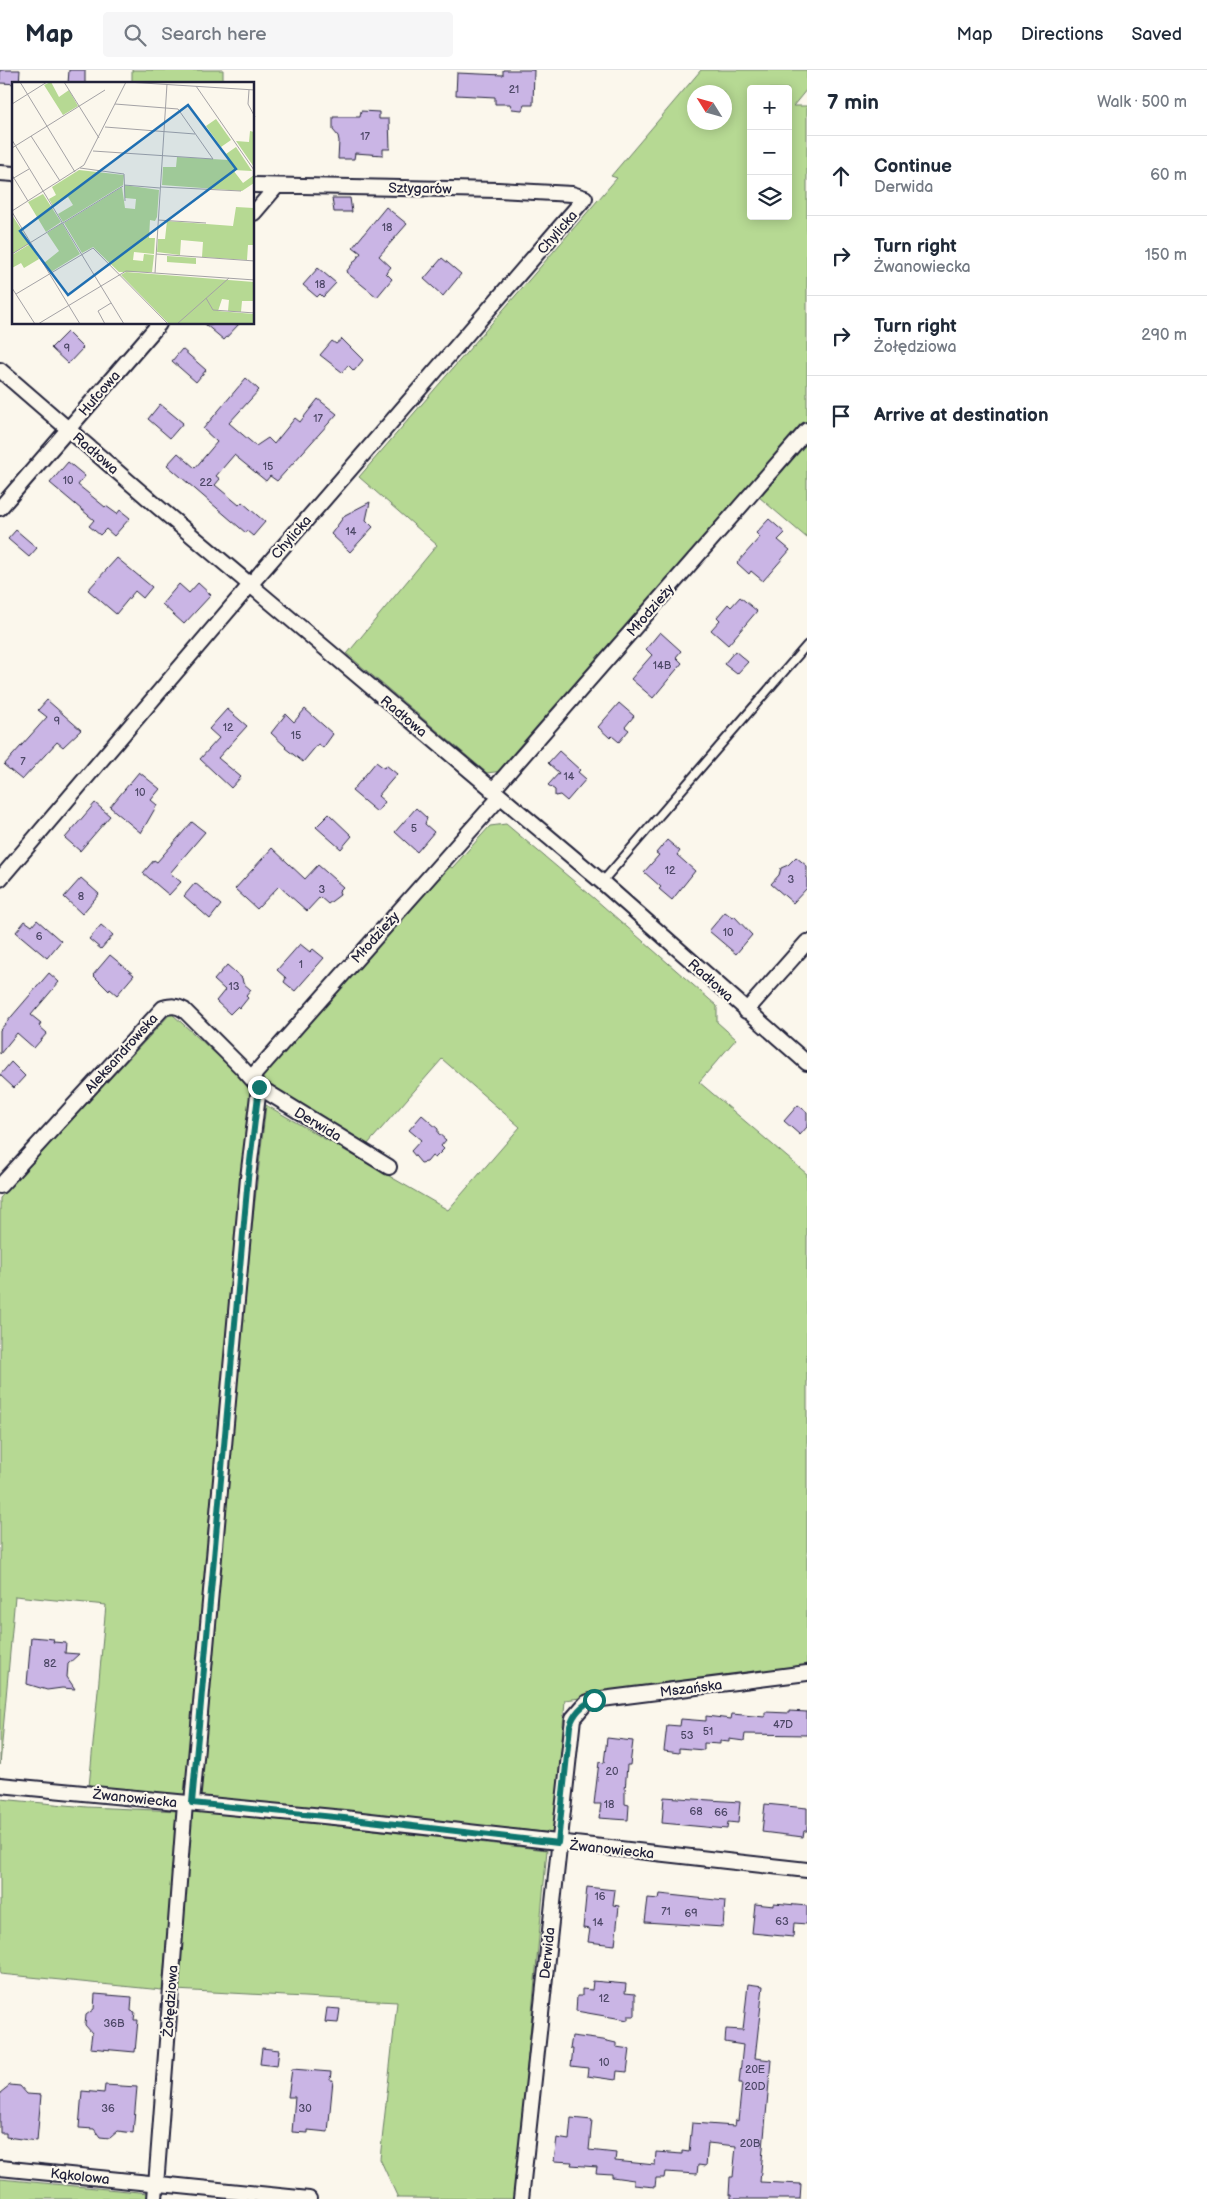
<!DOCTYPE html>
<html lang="en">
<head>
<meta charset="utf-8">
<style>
	body { margin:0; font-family:"Balsamiq Sans",sans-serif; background:#f6f6f7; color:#1f2937 }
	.controls { position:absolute; right:15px; top:15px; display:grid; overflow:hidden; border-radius:5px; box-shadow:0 2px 12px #0003 }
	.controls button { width:45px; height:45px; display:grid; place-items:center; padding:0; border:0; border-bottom:1px solid #e0e1e3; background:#fff; color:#1f2937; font:25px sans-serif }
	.compass { position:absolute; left:687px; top:15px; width:45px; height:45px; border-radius:50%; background:#fff; box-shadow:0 2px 12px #0003; rotate:307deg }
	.stop { position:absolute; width:15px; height:15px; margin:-11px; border:4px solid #0f766e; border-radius:50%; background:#fff }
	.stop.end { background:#0f766e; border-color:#fff; box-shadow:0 1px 5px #0008 }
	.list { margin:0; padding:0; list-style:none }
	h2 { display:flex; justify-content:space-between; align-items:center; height:65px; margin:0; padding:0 20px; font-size:21px }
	h2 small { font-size:16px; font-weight:400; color:#747a83 }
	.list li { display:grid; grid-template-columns:32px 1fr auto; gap:15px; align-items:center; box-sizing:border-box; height:80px; padding:0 20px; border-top:1px solid #e0e1e3 }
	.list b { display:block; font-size:19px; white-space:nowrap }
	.list p { margin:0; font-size:16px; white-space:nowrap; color:#747a83 }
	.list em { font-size:16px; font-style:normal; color:#747a83 }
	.icon { flex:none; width:28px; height:28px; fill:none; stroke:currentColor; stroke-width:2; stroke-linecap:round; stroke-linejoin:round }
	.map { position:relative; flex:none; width:807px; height:2129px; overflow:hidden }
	header { display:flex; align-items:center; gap:30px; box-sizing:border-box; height:70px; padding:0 25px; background:#fff; border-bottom:1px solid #e0e1e3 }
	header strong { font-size:24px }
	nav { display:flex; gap:28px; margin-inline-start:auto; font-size:18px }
	.search { width:350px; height:45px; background:#f6f6f7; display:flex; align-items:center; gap:12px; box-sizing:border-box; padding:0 18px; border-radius:5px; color:#747a83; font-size:19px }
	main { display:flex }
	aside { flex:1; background:#fff }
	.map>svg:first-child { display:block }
	.green { fill:#b6d993; stroke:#6c7e67; fill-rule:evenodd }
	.building { fill:#cab5e5; stroke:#22223b }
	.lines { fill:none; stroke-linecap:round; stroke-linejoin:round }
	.lane-casing { stroke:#22223b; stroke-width:11 }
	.street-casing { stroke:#22223b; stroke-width:18 }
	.lane { stroke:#fbf7ec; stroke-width:7 }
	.street { stroke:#fbf7ec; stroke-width:14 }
	.route { stroke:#0f766e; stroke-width:6 }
	.labels { text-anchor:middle; stroke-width:4.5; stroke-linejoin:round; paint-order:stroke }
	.number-label { font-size:11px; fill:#4c4766 }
	.street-label { font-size:14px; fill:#22223b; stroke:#fbf7ec }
	.inset-road { fill:none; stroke:#a4a2a5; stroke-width:1 }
	.view { fill:#1f6fb2; fill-opacity:0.15; stroke:#1f6fb2; stroke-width:2.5 }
	.inset-edge { fill:none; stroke:#22223b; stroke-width:2.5 }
</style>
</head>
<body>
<header>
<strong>Map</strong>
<div class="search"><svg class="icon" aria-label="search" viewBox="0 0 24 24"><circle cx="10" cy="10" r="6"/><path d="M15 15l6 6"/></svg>Search here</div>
<nav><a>Map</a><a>Directions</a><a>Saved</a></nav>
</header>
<main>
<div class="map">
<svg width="807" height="2129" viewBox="0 0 807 2129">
	<rect width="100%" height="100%" fill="#fbf7ec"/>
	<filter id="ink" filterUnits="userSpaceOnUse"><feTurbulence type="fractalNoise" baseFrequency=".02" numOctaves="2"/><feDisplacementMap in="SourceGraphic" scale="10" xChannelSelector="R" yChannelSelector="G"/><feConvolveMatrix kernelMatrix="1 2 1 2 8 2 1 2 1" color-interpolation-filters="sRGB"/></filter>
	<g filter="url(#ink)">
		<path class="green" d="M 132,0 L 223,0 L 223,14 L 132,14 Z
			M 701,0 L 807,0 L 807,19 L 793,36 L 807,36 L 807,352 L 502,701 L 487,703 L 347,584 L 437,475 L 359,407 L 617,108 L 611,106 ZM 751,19 L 788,19 L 788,146 L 751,146 ZM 694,22 L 724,22 L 724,52 L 694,52 Z
			M 807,371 L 807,468 L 759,427 Z
			M 506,754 L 595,829 L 717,936 L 717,952 L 736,969 L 699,1012 L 807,1104 L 807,1598 L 565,1630 L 555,1763 L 198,1727 L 249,1182 L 266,1035 L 448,1140 L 520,1057 L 442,989 L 367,1075 L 257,1009 L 312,951 L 447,794 L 452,798 L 490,756 Z
			M 171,943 L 251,1016 L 187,1726 L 89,1717 L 106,1535 L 15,1526 L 0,1695 L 0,1128 Z
			M 0,1729 L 87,1737 L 178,1741 L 162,1920 L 0,1904 Z
			M 191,1739 L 547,1780 L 515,2127 L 513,2129 L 398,2128 L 380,2089 L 397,1932 L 175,1920 Z
			M 0,2109 L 149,2123 L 149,2129 L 0,2129 Z"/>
		<path class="building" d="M 0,0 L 20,0 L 19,14 L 0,13 Z
			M 69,0 L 85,0 L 85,14 L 68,14 Z
			M 503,0 L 534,0 L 533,35 L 524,35 L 522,40 L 512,39 L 510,34 L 495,34 L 495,27 L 456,25 L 457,3 L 503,5 Z
			M 361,41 L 379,42 L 379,49 L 389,49 L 390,79 L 383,79 L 383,85 L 355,83 L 354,89 L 338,89 L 339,71 L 338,66 L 333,60 L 333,47 L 360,47 Z
			M 332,128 L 350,128 L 352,142 L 334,142 Z
			M 386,137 L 407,154 L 379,186 L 391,197 L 386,203 L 392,209 L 377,227 L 346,202 L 361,183 L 353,177 Z
			M 442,188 L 461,204 L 443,226 L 424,209 Z
			M 318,198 L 336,213 L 323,227 L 320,224 L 317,227 L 303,215 Z
			M 205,254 L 239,254 L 224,270 Z
			M 67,262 L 83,278 L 68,294 L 51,278 Z
			M 342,269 L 363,290 L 354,301 L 348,295 L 342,302 L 320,285 L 332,271 L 336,274 Z
			M 182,279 L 206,300 L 196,312 L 172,291 Z
			M 246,308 L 259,320 L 229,353 L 256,376 L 268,368 L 274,374 L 295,348 L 300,352 L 318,329 L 337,344 L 277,411 L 270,406 L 266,411 L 234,385 L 216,406 L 220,409 L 215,415 L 239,435 L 242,432 L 265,452 L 253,466 L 247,461 L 246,463 L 167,395 L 178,383 L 195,398 L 217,372 L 203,359 Z
			M 160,334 L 183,353 L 170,368 L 148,349 Z
			M 68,392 L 85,406 L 78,415 L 105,437 L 106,436 L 117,444 L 120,440 L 130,448 L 114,466 L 106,459 L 100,465 L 89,456 L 94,450 L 50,413 Z
			M 370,432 L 366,450 L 373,457 L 350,482 L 331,464 L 345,445 Z
			M 769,449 L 785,463 L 778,470 L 790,480 L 763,511 L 751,501 L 749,504 L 737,493 L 760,467 L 756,463 Z
			M 16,460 L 37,478 L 29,487 L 8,469 Z
			M 117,488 L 152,517 L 143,528 L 135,521 L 116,544 L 88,520 Z
			M 198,513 L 211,525 L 184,554 L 162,534 L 179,514 L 189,523 Z
			M 740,527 L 757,541 L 728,575 L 711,560 L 720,550 L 717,547 L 728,534 L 731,537 Z
			M 660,562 L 681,581 L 676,587 L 682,593 L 653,628 L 631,609 L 652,585 L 646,579 Z
			M 735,581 L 748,592 L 737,604 L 724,594 Z
			M 47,630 L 81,660 L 63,677 L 57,672 L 22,710 L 4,695 L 47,647 L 38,640 Z
			M 619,633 L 634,646 L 625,657 L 629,660 L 619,672 L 612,666 L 610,668 L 598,657 Z
			M 227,639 L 247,656 L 218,688 L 241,707 L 231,718 L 200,689 L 219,668 L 209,659 Z
			M 305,639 L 333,664 L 323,678 L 318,674 L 303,692 L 285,678 L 286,677 L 271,663 L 286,644 L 294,652 Z
			M 559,681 L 580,700 L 578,702 L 586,709 L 567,731 L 560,725 L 555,726 L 555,720 L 548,715 L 559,703 L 548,693 Z
			M 376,692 L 384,698 L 386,695 L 397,704 L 378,726 L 385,732 L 377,742 L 352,721 Z
			M 139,702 L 160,719 L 151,730 L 157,735 L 141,763 L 110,737 Z
			M 95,733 L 110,746 L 80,781 L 65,768 Z
			M 416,738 L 427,748 L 425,754 L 434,762 L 417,782 L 395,762 Z
			M 329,744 L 352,766 L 341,779 L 316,757 Z
			M 192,752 L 205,762 L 170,803 L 181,812 L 169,825 L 143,803 L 154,790 L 157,792 Z
			M 667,770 L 680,781 L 677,785 L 695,801 L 672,830 L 659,819 L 661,817 L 644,802 L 659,785 L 656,783 Z
			M 272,778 L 305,809 L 318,795 L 343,817 L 339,821 L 340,825 L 328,834 L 320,827 L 307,841 L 279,816 L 257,839 L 235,819 Z
			M 796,787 L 807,796 L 807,818 L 793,833 L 771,814 L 779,805 L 781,798 L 788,795 Z
			M 81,808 L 99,824 L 82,844 L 64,827 Z
			M 195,813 L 221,835 L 210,849 L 184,826 Z
			M 725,842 L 733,848 L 734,846 L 752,865 L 736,884 L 709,861 Z
			M 37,850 L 61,871 L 47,888 L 16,862 L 25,851 L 32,856 Z
			M 101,855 L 113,865 L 101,879 L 89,869 Z
			M 300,874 L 310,882 L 313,879 L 324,888 L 295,921 L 284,912 L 286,908 L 277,900 Z
			M 110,885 L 134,905 L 117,925 L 110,919 L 109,921 L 93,905 Z
			M 227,895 L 242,908 L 243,913 L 251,920 L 246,926 L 248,928 L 240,938 L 238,936 L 230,944 L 216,931 L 225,920 L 214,910 Z
			M 49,903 L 59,912 L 31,945 L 41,953 L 39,956 L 47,963 L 34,978 L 17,963 L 0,984 L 0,960 Z
			M 11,992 L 25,1006 L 14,1018 L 0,1005 Z
			M 798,1035 L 807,1042 L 807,1057 L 800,1065 L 784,1051 Z
			M 422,1045 L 438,1059 L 438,1063 L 446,1070 L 441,1076 L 444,1079 L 435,1088 L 432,1086 L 427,1092 L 421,1093 L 411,1081 L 421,1070 L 409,1060 Z
			M 31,1567 L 54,1569 L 53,1572 L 66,1573 L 65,1583 L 79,1584 L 68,1594 L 67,1607 L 75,1619 L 62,1618 L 47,1620 L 27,1614 Z
			M 789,1641 L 807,1642 L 807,1665 L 745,1664 L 744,1671 L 729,1669 L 729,1672 L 720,1671 L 720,1674 L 704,1673 L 704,1680 L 679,1678 L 679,1683 L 664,1681 L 667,1655 L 680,1656 L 681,1649 L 706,1651 L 706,1646 L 731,1649 L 732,1644 L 765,1647 L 765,1642 L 789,1643 Z
			M 607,1668 L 633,1671 L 630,1695 L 627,1695 L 625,1721 L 625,1734 L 629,1735 L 628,1750 L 599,1748 L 601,1734 L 594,1734 L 599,1692 L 604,1693 Z
			M 664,1727 L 740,1732 L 738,1753 L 728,1752 L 727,1759 L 662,1753 Z
			M 765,1734 L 807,1738 L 807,1761 L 804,1761 L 803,1767 L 762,1762 Z
			M 587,1817 L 615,1820 L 613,1835 L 619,1836 L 615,1875 L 588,1872 L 590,1859 L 583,1858 Z
			M 660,1824 L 725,1831 L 723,1857 L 645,1852 L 648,1828 L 659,1829 Z
			M 774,1833 L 807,1836 L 807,1854 L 794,1853 L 793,1867 L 752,1863 L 755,1834 L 774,1836 Z
			M 593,1911 L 626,1914 L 625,1923 L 635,1924 L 635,1946 L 628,1946 L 628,1950 L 576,1941 L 577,1926 L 582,1926 L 582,1919 L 592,1920 Z
			M 748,1914 L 763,1916 L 755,1988 L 771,1990 L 760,2112 L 801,2114 L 800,2129 L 731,2129 L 731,2125 L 729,2125 L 730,2107 L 733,2107 L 736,2076 L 708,2073 L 706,2096 L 698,2095 L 697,2104 L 665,2102 L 664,2108 L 656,2108 L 655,2117 L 634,2115 L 634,2110 L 612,2107 L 612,2104 L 596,2103 L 597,2097 L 571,2095 L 572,2092 L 554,2091 L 557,2068 L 569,2070 L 571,2048 L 592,2050 L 589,2080 L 616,2083 L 615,2091 L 655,2095 L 656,2082 L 682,2084 L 682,2081 L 689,2082 L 692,2053 L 735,2056 L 736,2050 L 738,2051 L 742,2013 L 739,2013 L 743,1975 L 725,1972 L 726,1959 L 743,1960 Z
			M 95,1924 L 132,1927 L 131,1941 L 135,1942 L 134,1950 L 138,1950 L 135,1982 L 90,1978 L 92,1963 L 85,1955 L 86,1945 L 94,1939 Z
			M 327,1938 L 340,1939 L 338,1953 L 325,1952 Z
			M 572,1966 L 603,1970 L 616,1973 L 616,1977 L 630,1979 L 627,2002 L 617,2001 L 616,2010 L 587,2006 L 588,1998 L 571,1996 L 573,1979 L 570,1979 Z
			M 262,1978 L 279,1980 L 277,1996 L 260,1994 Z
			M 292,1999 L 331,2002 L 330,2010 L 333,2010 L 328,2062 L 308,2060 L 308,2063 L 292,2062 L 295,2027 L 288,2027 Z
			M 10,2015 L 20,2016 L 27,2024 L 41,2025 L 37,2071 L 6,2067 L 6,2063 L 0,2063 L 0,2023 Z
			M 105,2015 L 137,2017 L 133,2063 L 118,2061 L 110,2068 L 100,2067 L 94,2059 L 79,2058 L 82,2021 L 104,2023 Z"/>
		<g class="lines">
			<defs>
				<path id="lane" d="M 602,812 L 807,575"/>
				<path id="street" d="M 0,103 L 14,104
					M 254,143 L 277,116
					M 0,300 L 158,437 L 602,812 L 807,993
					M 0,438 L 159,254
					M 492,721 L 807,360
					M 0,809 L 250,515 L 585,128 L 572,124 L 498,120 L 254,115
					M 746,941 L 807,872
					M 251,1008 L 500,727
					M 0,1116 L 163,938 C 171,936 176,935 184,940 L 242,998 L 259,1017 L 389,1097
					M 0,1715 L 344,1748 L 807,1800
					M 192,1733 L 248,1108 L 259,1017
					M 0,2098 L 309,2129
					M 155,2129 L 185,1733
					M 521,2129 L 573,1648 L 586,1633 L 594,1630 L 807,1603"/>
			</defs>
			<use href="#lane" class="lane-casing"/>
			<use href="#street" class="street-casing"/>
			<use href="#lane" class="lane"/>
			<use href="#street" class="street"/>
		</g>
	</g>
	<g class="lines" filter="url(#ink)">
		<path class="route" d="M 259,1017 L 248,1108 L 192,1733 L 344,1748 L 558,1773 L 570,1656 C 574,1643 581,1635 594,1630"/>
	</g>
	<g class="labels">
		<g class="number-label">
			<text x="514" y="23">21</text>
			<text x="365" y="70">17</text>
			<text x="387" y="161">18</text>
			<text x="320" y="218">18</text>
			<text x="67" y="282">9</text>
			<text x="318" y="352">17</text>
			<text x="268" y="400">15</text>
			<text x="68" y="414">10</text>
			<text x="206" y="416">22</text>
			<text x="351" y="465">14</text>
			<text x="662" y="599">14B</text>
			<text x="57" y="655">9</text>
			<text x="228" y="661">12</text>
			<text x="296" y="669">15</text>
			<text x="23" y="695">7</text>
			<text x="569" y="710">14</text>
			<text x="140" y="726">10</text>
			<text x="414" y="762">5</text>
			<text x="670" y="804">12</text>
			<text x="791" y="813">3</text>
			<text x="322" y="823">3</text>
			<text x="81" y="830">8</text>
			<text x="728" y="866">10</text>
			<text x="39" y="870">6</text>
			<text x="301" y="898">1</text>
			<text x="234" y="920">13</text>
			<text x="50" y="1597">82</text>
			<text x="783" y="1658">47D</text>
			<text x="708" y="1665">51</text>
			<text x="687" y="1669">53</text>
			<text x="612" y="1705">20</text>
			<text x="609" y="1738">18</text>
			<text x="696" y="1745">68</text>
			<text x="721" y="1746">66</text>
			<text x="600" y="1830">16</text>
			<text x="666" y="1845">71</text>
			<text x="691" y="1847">69</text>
			<text x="782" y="1855">63</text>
			<text x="598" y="1856">14</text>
			<text x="604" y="1932">12</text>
			<text x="114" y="1957">36B</text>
			<text x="604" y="1996">10</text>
			<text x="755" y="2003">20E</text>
			<text x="755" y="2020">20D</text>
			<text x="108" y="2042">36</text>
			<text x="305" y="2042">30</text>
			<text x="750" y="2077">20B</text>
		</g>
		<g class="street-label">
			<text transform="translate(420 118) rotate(1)" y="5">Sztygarów</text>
			<text transform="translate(557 162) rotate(-49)" y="5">Chylicka</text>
			<text transform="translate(99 323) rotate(-49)" y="5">Hufcowa</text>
			<text transform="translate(96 383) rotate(41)" y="5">Radłowa</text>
			<text transform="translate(291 467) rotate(-49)" y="5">Chylicka</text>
			<text transform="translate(650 540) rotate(-49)" y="5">Młodzieży</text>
			<text transform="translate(404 646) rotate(40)" y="5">Radłowa</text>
			<text transform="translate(375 867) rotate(-48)" y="5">Młodzieży</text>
			<text transform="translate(711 910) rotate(42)" y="5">Radłowa</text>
			<text transform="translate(121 983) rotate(-48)" y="5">Aleksandrowska</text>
			<text transform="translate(318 1054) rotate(31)" y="5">Derwida</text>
			<text transform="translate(691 1618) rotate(-7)" y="5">Mszańska</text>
			<text transform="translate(135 1728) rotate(6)" y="5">Żwanowiecka</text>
			<text transform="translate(612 1779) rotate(6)" y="5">Żwanowiecka</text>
			<text transform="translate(547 1883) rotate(-84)" y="5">Derwida</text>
			<text transform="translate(170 1931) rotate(-86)" y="5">Żołędziowa</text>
			<text transform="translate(80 2106) rotate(6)" y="5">Kąkolowa</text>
		</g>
	</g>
	<g transform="translate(12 12)">
		<rect width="242" height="242" fill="#fbf7ec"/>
		<path d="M 39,0 L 47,15 L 57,8 L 66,24 L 51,33 L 32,3 ZM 204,37 L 219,58 L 209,65 L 194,44 ZM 238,49 L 242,50 L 242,85 L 224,59 L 237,60 ZM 224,65 L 240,89 L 221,88 L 231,101 L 242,93 L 242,101 L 230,109 L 150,103 L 151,85 L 164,85 L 165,75 L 217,78 L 214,72 ZM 67,88 L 112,93 L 111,103 L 51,140 L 46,132 L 61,123 L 56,115 L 41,124 L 37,117 L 44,113 L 40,105 ZM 112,103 L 147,108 L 145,135 L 143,139 L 138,138 L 137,156 L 143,156 L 142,172 L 122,170 L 121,178 L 131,179 L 132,172 L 142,173 L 140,190 L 107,190 L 81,165 L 70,171 L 52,141 L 110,105 L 113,126 L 123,127 L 124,117 L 113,116 ZM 31,112 L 49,140 L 34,150 L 16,120 ZM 224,125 L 242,126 L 242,163 L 236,163 L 235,178 L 190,175 L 191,160 L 169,158 L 168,173 L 145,170 L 146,157 L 153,157 L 155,139 L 221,144 ZM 0,133 L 18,161 L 0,172 ZM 50,141 L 68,172 L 39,190 L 32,181 L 47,169 L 35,151 ZM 18,162 L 27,177 L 12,186 L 9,181 L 0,186 L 0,173 ZM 155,174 L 184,176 L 184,193 L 184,182 L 155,180 ZM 114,190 L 242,200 L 242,219 L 230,219 L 229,230 L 216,229 L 217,218 L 210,217 L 206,229 L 242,232 L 242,242 L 157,242 L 109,193 Z" fill="#b6d993"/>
		<path class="inset-road" d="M 8,0 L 63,90M 52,0 L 87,56M 115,0 L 243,8M 184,4 L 242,88M 237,8 L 236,22 L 243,35M 0,22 L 35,0M 103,22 L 166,27 L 201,77M 93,45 L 183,52M 19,54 L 48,99M 0,58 L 112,242M 0,66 L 93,8M 81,69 L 201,77M 68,86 L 112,92 L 113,119M 0,93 L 16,119M 0,97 L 17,87M 112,103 L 148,106M 149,105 L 229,109M 0,129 L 72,83 L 114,0M 0,130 L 68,242M 146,138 L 194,141M 51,141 L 111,104M 0,172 L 50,141M 144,172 L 243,179M 143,191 L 155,2M 0,206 L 23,242M 4,212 L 81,166 L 156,242M 194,216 L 201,228 L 243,231M 26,242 L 114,189 L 243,198M 93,242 L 86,229 L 99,221M 165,242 L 217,196"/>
		<path class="view" d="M 176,23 L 224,87 L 56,213 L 8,149 Z"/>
		<rect width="242" height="242" class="inset-edge"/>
	</g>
</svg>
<div class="controls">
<button>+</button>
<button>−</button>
<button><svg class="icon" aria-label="layers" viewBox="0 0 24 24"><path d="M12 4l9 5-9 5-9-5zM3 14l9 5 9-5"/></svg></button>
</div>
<svg class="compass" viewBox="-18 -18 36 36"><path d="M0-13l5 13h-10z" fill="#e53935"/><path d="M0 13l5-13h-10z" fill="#747a83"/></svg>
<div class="stop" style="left:594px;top:1630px"></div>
<div class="stop end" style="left:259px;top:1017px"></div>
</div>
<aside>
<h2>7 min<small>Walk · 500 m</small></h2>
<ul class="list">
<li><svg class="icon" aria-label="ahead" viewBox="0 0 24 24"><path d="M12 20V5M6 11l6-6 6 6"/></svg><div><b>Continue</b><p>Derwida</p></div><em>60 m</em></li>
<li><svg class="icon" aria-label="right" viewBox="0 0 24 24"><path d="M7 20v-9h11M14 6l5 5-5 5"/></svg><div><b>Turn right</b><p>Żwanowiecka</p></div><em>150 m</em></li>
<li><svg class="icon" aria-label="right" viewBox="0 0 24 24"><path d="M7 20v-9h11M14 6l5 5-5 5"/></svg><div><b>Turn right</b><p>Żołędziowa</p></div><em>290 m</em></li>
<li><svg class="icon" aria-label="arrive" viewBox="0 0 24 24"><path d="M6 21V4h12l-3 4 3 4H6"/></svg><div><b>Arrive at destination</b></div></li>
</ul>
</aside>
</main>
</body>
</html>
